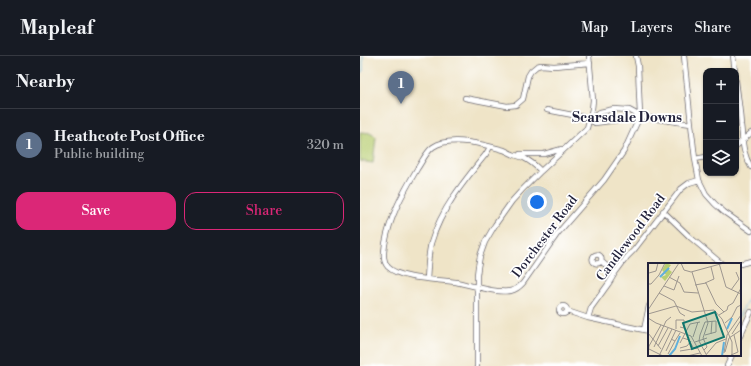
<!DOCTYPE html>
<html lang="en">
<head>
<meta charset="utf-8">
<style>
	body { margin:0; font-family:"Libre Bodoni",serif; background:#20242c; color:#f1f3f6 }
	.controls { position:absolute; right:12px; top:12px; display:grid; overflow:hidden; border-radius:8px; box-shadow:0 1px 3px #0004 }
	.controls button { width:36px; height:36px; display:grid; place-items:center; padding:0; border:0; border-bottom:1px solid #363941; background:#171b24; color:#f1f3f6; font:20px sans-serif }
	.you { position:absolute; left:177px; top:146px; width:14px; height:14px; margin:-10px; border:3px solid #fff; border-radius:50%; background:#1a73e8; box-shadow:0 0 0 6px #1a73e833 }
	.badge { display:grid; place-items:center; width:26px; height:26px; border-radius:50%; background:#db2777; color:#fff; font-size:13px; font-weight:700 }
	.pin { position:absolute; translate:-50% -33px; filter:drop-shadow(0 1px 2px #0008) }
	.pin::after { content:''; position:absolute; top:21px; width:14px; height:12px; background:inherit; clip-path:polygon(0 0,100% 0,50% 100%) }
	.list { margin:0; padding:0; list-style:none }
	h2 { display:flex; justify-content:space-between; align-items:center; height:52px; margin:0; padding:0 16px; font-size:17px }
	h2 small { font-size:13px; font-weight:400; color:#9ea1a6 }
	.list li { display:grid; grid-template-columns:26px 1fr auto; gap:12px; align-items:center; box-sizing:border-box; height:72px; padding:0 16px; border-top:1px solid #363941 }
	.list b { display:block; font-size:15px; white-space:nowrap }
	.list p { margin:0; font-size:13px; white-space:nowrap; color:#9ea1a6 }
	.list em { font-size:13px; font-style:normal; color:#9ea1a6 }
	.actions { display:flex; gap:8px; padding:12px 16px }
	.actions a { flex:1; padding:9px 0; border:1px solid #db2777; border-radius:12px; text-align:center; font-size:14px; color:#db2777 }
	.actions .main { background:#db2777; color:#fff }
	.icon { flex:none; width:22px; height:22px; fill:none; stroke:currentColor; stroke-width:2; stroke-linecap:round; stroke-linejoin:round }
	.map { position:relative; flex:none; width:391px; height:310px; overflow:hidden }
	header { display:flex; align-items:center; gap:24px; box-sizing:border-box; height:56px; padding:0 20px; background:#171b24; border-bottom:1px solid #363941 }
	header strong { font-size:19px }
	nav { display:flex; gap:22px; margin-inline-start:auto; font-size:14px }
	main { display:flex }
	aside { flex:1; background:#171b24 }
	.map>svg:first-child { display:block }
	.green { fill:#b8ce72; stroke:#6d7856 }
	.lines { fill:none; stroke-linecap:round; stroke-linejoin:round }
	.stream { stroke:#61b0db; stroke-width:1 }
	.minor-casing { stroke:#6a666c; stroke-width:6 }
	.minor { stroke:#fff; stroke-width:4.5 }
	.labels { text-anchor:middle; stroke-width:3.5; stroke-linejoin:round; paint-order:stroke }
	.street-label { font-size:13px; fill:#22223b; stroke:#fff }
	.neighbourhood-label { font-size:14px; font-weight:bold; fill:#22223b; stroke:#fff }
	.inset-river { fill:none; stroke:#61b0db; stroke-width:2 }
	.inset-road { fill:none; stroke:#9d968f; stroke-width:1 }
	.view { fill:#0f766e; fill-opacity:0.15; stroke:#0f766e; stroke-width:2 }
	.inset-edge { fill:none; stroke:#22223b; stroke-width:2 }
</style>
</head>
<body>
<header>
<strong>Mapleaf</strong>
<nav><a>Map</a><a>Layers</a><a>Share</a></nav>
</header>
<main>
<aside>
<h2>Nearby<small></small></h2>
<ul class="list">
<li><span class="badge" style="background:#5c6f8a">1</span><div><b>Heathcote Post Office</b><p>Public building</p></div><em>320 m</em></li>
</ul>
<div class="actions"><a class="main">Save</a><a>Share</a></div>
</aside>
<div class="map">
<svg width="391" height="310" viewBox="0 0 391 310">
	<rect width="100%" height="100%" fill="#fff"/>
	<filter id="ink" filterUnits="userSpaceOnUse"><feTurbulence type="fractalNoise" baseFrequency=".025" numOctaves="2"/><feDisplacementMap in="SourceGraphic" scale="8" xChannelSelector="R" yChannelSelector="G"/><feConvolveMatrix kernelMatrix="1 2 1 2 8 2 1 2 1" color-interpolation-filters="sRGB"/></filter>
	<filter id="wash" filterUnits="userSpaceOnUse"><feTurbulence type="fractalNoise" baseFrequency=".012" numOctaves="4" result="noise"/><feDisplacementMap in="SourceGraphic" scale="16" xChannelSelector="R" yChannelSelector="G"/><feGaussianBlur stdDeviation="0.9" result="paint"/><feColorMatrix in="noise" values="0 0 0 0 0 0 0 0 0 0 0 0 0 0 0 0 0 1.4 0 .05"/><feComposite in="paint" operator="in"/></filter>
	<g filter="url(#wash)">
		<rect width="100%" height="100%" fill="#efe4c7"/>
		<path class="green" d="M 0,76 L 12,77 L 16,81 L 13,107 L 0,105 Z"/>
		<g class="lines">
			<path class="stream" d="M 0,17 L 3,15 L 3,0
				M 380,261 L 380,258 L 391,239"/>
		</g>
	</g>
	<g filter="url(#ink)">
		<g class="lines">
			<defs>
				<path id="minor" d="M 324,0 L 331,68 L 335,103 L 339,124 L 346,138 L 355,148 L 364,156 L 391,175
					M 373,0 L 375,15
					M 376,25 C 378,40 380,54 381,69 C 383,84 382,97 391,111
					M 105,42 L 147,50 L 156,49 L 163,43 L 168,20 L 171,15 L 177,10 L 181,9 L 194,10 L 230,7
					M 187,54 L 223,61 L 229,63 L 235,67 L 258,64 L 272,64 L 280,60
					M 229,63 L 240,56 L 254,53 L 269,54 L 280,60 L 290,62 L 331,68
					M 376,90 L 391,77
					M 160,98 L 184,98 L 202,93
					M 335,103 L 346,101
					M 181,115 C 176,110 170,105 164,102 C 161,101 158,100 155,99 C 152,98 148,96 144,94 C 126,89 90,79 73,91 C 66,96 62,106 57,113 C 43,137 30,160 25,188 C 24,196 22,204 28,211 C 41,224 78,223 96,226 C 109,229 123,233 137,235 C 148,236 155,236 163,227 L 198,177 L 244,124 L 264,95 L 280,60 L 278,10 L 276,0
					M 303,155 L 331,182 L 362,208
					M232.5 203a4.5 4.5 0 1 1 9 0a4.5 4.5 0 1 1-9 0Z
					M 242,206 L 255,217
					M 380,208 L 391,205
					M 67,223 C 68,211 68,199 71,187 C 81,153 104,125 126,98 L 130,91
					M199 254a4 4 0 1 1 8 0a4 4 0 1 1-8 0Z
					M 207,255 L 228,262 L 289,275
					M 228,262 L 231,252 L 249,227 L 255,217 L 267,201 L 274,194 L 321,133 L 329,127 L 339,124
					M 284,274 L 289,250
					M 380,280 L 391,256
					M 117,310 L 117,219 L 118,211 L 120,200 L 125,186 L 135,169 L 152,145 L 162,134 L 181,115 L 227,72 L 232,53 L 233,44 L 229,0
					M 367,310 L 372,299"/>
			</defs>
			<use href="#minor" class="minor-casing"/>
			<use href="#minor" class="minor"/>
		</g>
	</g>
	<g class="labels">
		<g class="street-label">
			<text transform="translate(184 180) rotate(-53)" y="5">Dorchester Road</text>
			<text transform="translate(270 181) rotate(-53)" y="5">Candlewood Road</text>
		</g>
		<g class="neighbourhood-label">
			<text x="267" y="66">Scarsdale Downs</text>
		</g>
	</g>
	<g transform="translate(288 207)">
		<rect width="93" height="93" fill="#efe4c7"/>
		<path d="M 18,0 L 23,2 L 20,6 L 24,9 L 17,18 L 13,14 L 18,12 L 14,7 Z" fill="#b8ce72"/>
		<path class="inset-river" d="M 12,14 L 21,5M 79,66 L 84,55M 21,93 L 27,86 L 32,73M 74,93 L 76,79"/>
		<path class="inset-road" d="M 33,0 L 36,7 L 43,9 L 76,0M 71,0 L 78,24 L 93,31M 44,9 L 60,60 L 55,75 L 59,84 L 56,87M 1,10 L 8,8 L 10,0M 21,14 L 32,20 L 36,29 L 50,30M 57,20 L 66,16 L 63,4M 0,21 L 3,21 L 11,12 L 17,0M 47,22 L 58,20 L 68,41 L 76,49M 16,23 L 26,27 L 31,13M 83,27 L 91,16 L 88,9M 11,30 L 26,38 L 32,50 L 37,53M 80,43 L 85,40 L 93,25M 0,47 L 31,0M 0,51 L 28,43 L 44,49 L 66,47 L 74,56 L 84,79 L 84,93M 71,52 L 79,47 L 80,43M 0,55 L 8,60 L 43,73 L 54,93M 77,60 L 84,54 L 89,44 L 93,42M 32,64 L 36,65 L 36,57 L 32,57M 28,66 L 28,57 L 32,57M 0,70 L 13,86M 63,71 L 64,58M 84,71 L 93,57M 57,72 L 68,69 L 68,58 L 57,59 L 52,72 L 51,78 L 58,91M 45,74 L 50,59M 35,75 L 41,77 L 46,86M 23,76 L 27,78 L 32,70M 47,79 L 59,75M 32,80 L 42,61 L 52,59M 10,83 L 20,65M 6,84 L 18,58 L 23,54M 32,85 L 39,83 L 43,78M 1,86 L 15,93M 18,88 L 28,67M 32,88 L 50,85M 77,89 L 81,75 L 93,67M 0,90 L 1,83 L 13,62M 76,90 L 79,72 L 93,52M 20,91 L 27,78M 83,92 L 90,89 L 86,72M 11,93 L 24,66M 39,93 L 52,90M 57,93 L 68,80 L 78,76"/>
		<path class="view" d="M 67,49 L 76,74 L 44,86 L 35,60 Z"/>
		<rect width="93" height="93" class="inset-edge"/>
	</g>
</svg>
<div class="controls">
<button>+</button>
<button>−</button>
<button><svg class="icon" aria-label="layers" viewBox="0 0 24 24"><path d="M12 4l9 5-9 5-9-5zM3 14l9 5 9-5"/></svg></button>
</div>
<div class="you"></div>
<div class="pin badge" style="left:41px;top:48px;background:#5c6f8a">1</div>
</div>
</main>
</body>
</html>
